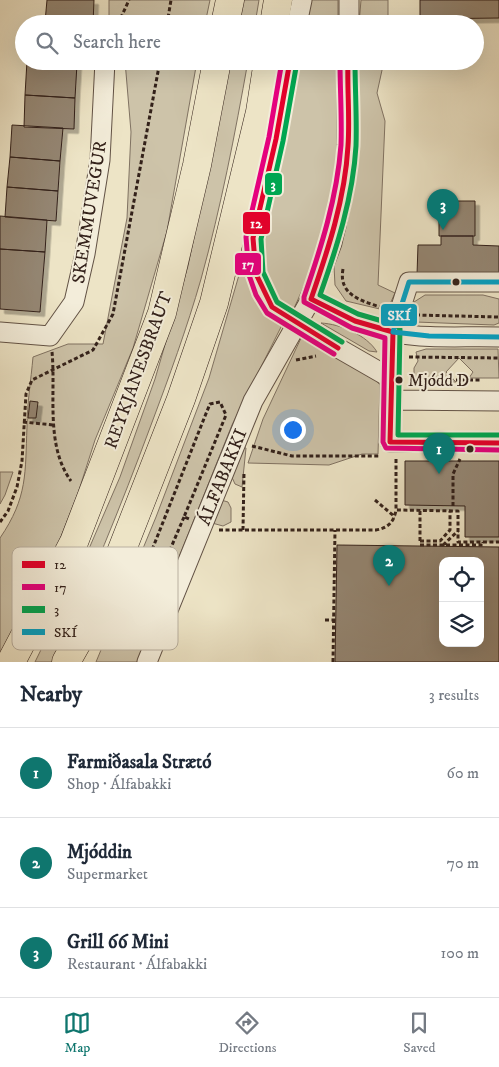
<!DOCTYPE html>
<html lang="en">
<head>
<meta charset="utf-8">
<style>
	body { margin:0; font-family:"IM FELL DW Pica",serif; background:#f6f6f7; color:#1f2937 }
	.controls { position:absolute; right:15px; bottom:15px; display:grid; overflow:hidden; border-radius:10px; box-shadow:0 5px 20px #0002 }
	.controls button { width:45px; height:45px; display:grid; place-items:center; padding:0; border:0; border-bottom:1px solid #e0e1e3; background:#fff; color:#1f2937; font:25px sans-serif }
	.you { position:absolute; left:292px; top:429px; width:18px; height:18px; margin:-12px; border:4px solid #fff; border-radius:50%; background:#1a73e8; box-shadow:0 0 0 8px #1a73e833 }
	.badge { display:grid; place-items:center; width:32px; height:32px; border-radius:50%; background:#0f766e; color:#fff; font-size:16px; font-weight:700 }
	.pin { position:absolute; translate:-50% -41px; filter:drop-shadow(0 1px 2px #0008) }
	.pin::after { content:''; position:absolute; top:26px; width:18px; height:15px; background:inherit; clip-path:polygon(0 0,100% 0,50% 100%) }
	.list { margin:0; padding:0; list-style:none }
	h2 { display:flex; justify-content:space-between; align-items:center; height:65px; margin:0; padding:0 20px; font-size:21px }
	h2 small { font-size:16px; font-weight:400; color:#747a83 }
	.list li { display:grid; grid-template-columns:32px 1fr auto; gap:15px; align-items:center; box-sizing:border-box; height:90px; padding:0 20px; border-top:1px solid #e0e1e3 }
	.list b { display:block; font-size:19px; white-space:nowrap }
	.list p { margin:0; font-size:16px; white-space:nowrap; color:#747a83 }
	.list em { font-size:16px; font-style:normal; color:#747a83 }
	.icon { flex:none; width:28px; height:28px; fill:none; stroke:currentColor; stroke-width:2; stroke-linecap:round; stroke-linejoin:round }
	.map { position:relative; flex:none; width:499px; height:662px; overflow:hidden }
	.search { position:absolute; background:#fff; box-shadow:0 5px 20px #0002; left:15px; right:15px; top:15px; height:55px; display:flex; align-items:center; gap:12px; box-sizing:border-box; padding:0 18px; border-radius:28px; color:#747a83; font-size:19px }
	.sheet { height:335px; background:#fff }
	nav { display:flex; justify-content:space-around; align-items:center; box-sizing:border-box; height:70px; border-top:1px solid #e0e1e3; background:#fff; font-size:14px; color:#747a83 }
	nav a { display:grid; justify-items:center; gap:2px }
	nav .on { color:#0f766e }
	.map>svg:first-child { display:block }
	.green { fill:#cdc3a9; stroke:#807262 }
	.building { fill:#948673; stroke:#33211a; fill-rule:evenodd; filter:url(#shadow) }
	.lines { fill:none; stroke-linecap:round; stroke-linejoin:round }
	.minor-casing { stroke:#625245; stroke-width:21 }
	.highway-casing { stroke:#33211a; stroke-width:29 }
	.path { stroke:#33211a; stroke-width:3; stroke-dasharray:4 2.5; stroke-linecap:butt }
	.minor { stroke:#f3edda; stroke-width:19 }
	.highway { stroke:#ede4c6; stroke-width:28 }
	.bus-1-casing { stroke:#f3edda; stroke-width:9 }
	.bus-2-casing { stroke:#f3edda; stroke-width:9 }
	.bus-3-casing { stroke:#f3edda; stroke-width:9 }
	.bus-4-casing { stroke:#f3edda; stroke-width:9 }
	.bus-1 { stroke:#e4002b; stroke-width:5 }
	.bus-2 { stroke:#e5007d; stroke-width:5 }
	.bus-3 { stroke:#00a651; stroke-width:5 }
	.bus-4 { stroke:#03a2c5; stroke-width:5 }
	.bus-dot { fill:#33211a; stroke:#f3edda; stroke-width:2 }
	.labels { text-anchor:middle; stroke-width:4; stroke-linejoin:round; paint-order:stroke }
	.bus-label { font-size:17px; fill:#33211a; stroke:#f3edda; text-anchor:start }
	.street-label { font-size:18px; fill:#33211a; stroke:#f3edda }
	.key { fill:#f3edda; stroke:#b9b0a0; stroke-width:1 }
	.key-label { font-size:14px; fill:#33211a }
	.line-badge { stroke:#f3edda; stroke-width:2 }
	.badge-label { font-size:14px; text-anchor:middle; font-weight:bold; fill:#fff }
</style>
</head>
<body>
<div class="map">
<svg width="499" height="662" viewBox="0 0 499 662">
	<defs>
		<filter id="shadow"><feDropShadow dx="4.5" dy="4.5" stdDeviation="0" flood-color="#0004"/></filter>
	</defs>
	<rect width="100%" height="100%" fill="#ede4c6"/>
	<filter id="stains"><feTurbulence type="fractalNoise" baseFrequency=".004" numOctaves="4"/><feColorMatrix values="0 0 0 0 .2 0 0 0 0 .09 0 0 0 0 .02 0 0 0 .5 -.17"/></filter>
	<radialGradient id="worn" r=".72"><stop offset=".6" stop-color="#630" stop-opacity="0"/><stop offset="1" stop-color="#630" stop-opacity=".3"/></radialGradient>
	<path class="green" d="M 109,0 L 210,0 L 205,24 L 109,24 Z
		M 241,0 L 259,0 L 255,24 L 237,24 Z
		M 306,0 L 338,0 L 338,24 L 301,24 Z
		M 361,0 L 388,0 L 388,24 L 359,24 Z
		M 125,61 L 197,61 L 167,231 L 133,348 L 95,440 L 78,493 L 57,547 L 0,662 L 0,538 C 28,497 25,473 27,427 C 27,404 31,380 33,357 L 68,344 L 103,344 L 127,218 L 131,132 Z
		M 230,61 L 248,61 C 235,134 221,207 201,279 C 187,328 169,377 151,425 C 121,506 89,584 53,662 L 35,662 L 78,574 L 120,477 L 155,379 L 188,266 Z
		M 295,61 L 337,61 L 337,168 L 321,247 L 292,313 L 270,296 L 260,263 L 260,236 Z
		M 357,61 L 384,61 L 377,93 L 385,121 L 378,285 L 395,293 L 390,304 L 384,310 L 346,301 L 335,285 L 334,266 L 346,228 L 355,163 Z
		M 246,251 L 284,321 L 232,425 L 137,662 L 96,662 L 156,517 L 209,378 Z
		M 425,295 L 483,295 L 499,299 L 499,323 L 494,325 L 416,322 L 414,314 L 414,302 Z
		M 321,323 C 340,324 367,335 377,352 L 369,351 Z
		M 302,336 L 373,377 L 380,385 L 378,454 L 362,454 L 329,465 L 248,463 L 263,419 Z
		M 426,349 L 498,349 L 499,378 L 469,378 L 473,372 L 459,358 L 446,372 L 456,382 L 414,381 L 414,368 L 418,361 L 416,352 Z
		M 243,447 L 246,448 L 242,487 L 235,484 L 230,473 Z
		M 0,472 L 13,472 L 5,495 L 0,504 Z
		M 221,500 L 228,502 L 231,508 L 231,522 L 223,526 L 212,523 Z"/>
	<path class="building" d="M 47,0 L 94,0 L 93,24 L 45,22 Z
		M 420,0 L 499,0 L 499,18 L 420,19 Z
		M 28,21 L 78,23 L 78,24 L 28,24 Z
		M 27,61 L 77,61 L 77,64 Z
		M 27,61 L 77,64 L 75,98 L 25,95 Z
		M 25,95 L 75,98 L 74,129 L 24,127 Z
		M 12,125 L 63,128 L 60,161 L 10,157 Z
		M 10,157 L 60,161 L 58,191 L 7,187 Z
		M 7,187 L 58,191 L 56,221 L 5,217 Z
		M 439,201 L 475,201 L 475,236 L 439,236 Z
		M 0,216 L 47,220 L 45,252 L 0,249 Z
		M 441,236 L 473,236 L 473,245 L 499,246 L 499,276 L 417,275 L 418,245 L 441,245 Z
		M 0,249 L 45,252 L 40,312 L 0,309 Z
		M 30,401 L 38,402 L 36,418 L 28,418 Z
		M 405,461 L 499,461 L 499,537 L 465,537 L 465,506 L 405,505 Z
		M 337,545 L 499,547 L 499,662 L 335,662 ZM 443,561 L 480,561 L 480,643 L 443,643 Z"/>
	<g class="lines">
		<defs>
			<path id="minor" d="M 297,24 L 302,0
				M 349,24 L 349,0
				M 290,61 L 276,139 L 253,238 L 256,274 L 263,292 L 272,307 L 298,325 L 392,379
				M 499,282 L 409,282 L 393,332 L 390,442 L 499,443
				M 311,299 C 338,312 365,327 394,333 C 428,339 464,336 499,337
				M 0,332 L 50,336 L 74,302 L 85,254 L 100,160 L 105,61
				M 391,400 L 499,401
				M 147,662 L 253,401 L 311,299 L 332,243 L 342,198 L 348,146 L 348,61"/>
			<path id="highway" d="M 225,24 L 230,0
				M 274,24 L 278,0
				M 11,662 L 74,542 L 162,313 L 197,165 L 217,61
				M 66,662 L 105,593 L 181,399 L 214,303 L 260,112 L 268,61"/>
		</defs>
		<use href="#minor" class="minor-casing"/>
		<use href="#highway" class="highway-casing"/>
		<path class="path" d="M 118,24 L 129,0
			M 167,24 L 171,0
			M 343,269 C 338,296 363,301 383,308
			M 416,315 L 499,317
			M 52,352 C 56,394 45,445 71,481
			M 409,357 L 499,358
			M 296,360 L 316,356
			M 443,380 L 480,380
			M 23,422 L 54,425
			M 252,446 L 292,456 L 380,456
			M 396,459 L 396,510
			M 375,500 L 395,517
			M 453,506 L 453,474 L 460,459
			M 184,517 L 167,557 L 165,559 L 156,558 L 152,550 L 205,416 L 210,404 L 220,402 L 226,415 L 184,517 L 189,519
			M 0,522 L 8,511 L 17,487 L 22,461 L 26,394 L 32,380 L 93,350 L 113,314 L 160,61
			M 219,530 L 376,530 C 388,528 394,522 396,510 L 458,511 L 458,542 L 499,542
			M 243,530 L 244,472
			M 420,541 L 440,541 L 450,530 L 450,511
			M 420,541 L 420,511
			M 420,545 L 483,545 L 483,542
			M 443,545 L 458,531
			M 325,620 L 336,620
			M 333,662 L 335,530"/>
		<use href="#minor" class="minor"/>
		<use href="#highway" class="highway"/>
		<defs>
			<path id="bus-1" d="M 290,61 L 276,139 L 253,238 L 256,274 L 272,307 L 338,348
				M 348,61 C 347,89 350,118 348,146 C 345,199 328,250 311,299 L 355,321 L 393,332 L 390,442 L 499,443"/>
			<path id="bus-2" d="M 282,61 L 269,137 L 246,237 L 249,275 L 256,295 L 267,313 L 334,354
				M 340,61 C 340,89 342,117 341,145 C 337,198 321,248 304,297 L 304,302 L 352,328 L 385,338 L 383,442 L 386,448 L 499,450"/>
			<path id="bus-3" d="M 355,61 C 355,89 357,118 356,146 C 353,197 337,247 320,295 L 358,314 L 396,325 L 400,329 L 398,435 L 499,435
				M 297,62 L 283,141 L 261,239 L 263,272 L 277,302 L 342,342"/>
			<path id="bus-4" d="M 499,282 L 409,282 L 393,332 L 429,336 L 499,337"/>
		</defs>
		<use href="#bus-1" class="bus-1-casing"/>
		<use href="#bus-2" class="bus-2-casing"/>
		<use href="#bus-3" class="bus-3-casing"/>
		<use href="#bus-4" class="bus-4-casing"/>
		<use href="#bus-1" class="bus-1"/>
		<use href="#bus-2" class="bus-2"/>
		<use href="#bus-3" class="bus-3"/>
		<use href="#bus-4" class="bus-4"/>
	</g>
	<g class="bus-dot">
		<circle cx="456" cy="282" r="4.5"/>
		<circle cx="399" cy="380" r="4.5"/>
		<circle cx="470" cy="449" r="4.5"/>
	</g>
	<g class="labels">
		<g class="bus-label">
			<text x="408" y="386">Mjódd D</text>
		</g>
		<g class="street-label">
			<text transform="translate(89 212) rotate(-81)" y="6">SKEMMUVEGUR</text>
			<text transform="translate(138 370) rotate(-70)" y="6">REYKJANESBRAUT</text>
			<text transform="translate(222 477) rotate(-68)" y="6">ÁLFABAKKI</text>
		</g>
	</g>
	<rect x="12" y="547" width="166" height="103" rx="8" class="key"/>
	<rect x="22" y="561" width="23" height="7" fill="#e4002b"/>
	<rect x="22" y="584" width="23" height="6" fill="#e5007d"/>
	<rect x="22" y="606" width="23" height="7" fill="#00a651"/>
	<rect x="22" y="629" width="23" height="6" fill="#03a2c5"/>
	<g class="key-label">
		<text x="54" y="569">12</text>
		<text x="54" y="592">17</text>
		<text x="54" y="614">3</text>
		<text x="54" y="637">SKÍ</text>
	</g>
	<g class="line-badge">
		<rect x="264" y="172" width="19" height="24" rx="5" fill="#00a651"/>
		<rect x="242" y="211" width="29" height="24" rx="5" fill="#e4002b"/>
		<rect x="234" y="252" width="28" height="24" rx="5" fill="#e5007d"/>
		<rect x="380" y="303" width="38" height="24" rx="5" fill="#03a2c5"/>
	</g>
	<g class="badge-label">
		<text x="273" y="189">3</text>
		<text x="256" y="228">12</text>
		<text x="248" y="269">17</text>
		<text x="399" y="320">SKÍ</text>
	</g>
	<rect width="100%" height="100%" filter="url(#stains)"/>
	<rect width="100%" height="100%" fill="url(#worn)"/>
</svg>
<div class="controls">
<button><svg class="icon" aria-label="locate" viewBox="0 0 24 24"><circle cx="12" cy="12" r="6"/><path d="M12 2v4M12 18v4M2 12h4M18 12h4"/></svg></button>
<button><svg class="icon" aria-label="layers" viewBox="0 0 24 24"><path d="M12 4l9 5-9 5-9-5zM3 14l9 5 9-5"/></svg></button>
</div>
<div class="you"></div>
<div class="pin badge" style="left:439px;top:474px">1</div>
<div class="pin badge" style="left:389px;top:586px">2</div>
<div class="pin badge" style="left:443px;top:230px">3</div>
<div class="search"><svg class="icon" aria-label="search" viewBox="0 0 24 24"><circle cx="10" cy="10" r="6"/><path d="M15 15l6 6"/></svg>Search here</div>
</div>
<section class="sheet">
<h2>Nearby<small>3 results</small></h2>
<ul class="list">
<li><span class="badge">1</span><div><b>Farmiðasala Strætó</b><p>Shop · Álfabakki</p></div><em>60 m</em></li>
<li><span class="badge">2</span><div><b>Mjóddin</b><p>Supermarket</p></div><em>70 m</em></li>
<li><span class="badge">3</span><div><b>Grill 66 Mini</b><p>Restaurant · Álfabakki</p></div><em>100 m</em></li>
</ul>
</section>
<nav>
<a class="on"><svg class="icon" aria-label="map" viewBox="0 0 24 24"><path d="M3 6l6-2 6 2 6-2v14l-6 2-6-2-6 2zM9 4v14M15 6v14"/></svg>Map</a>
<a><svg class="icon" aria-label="directions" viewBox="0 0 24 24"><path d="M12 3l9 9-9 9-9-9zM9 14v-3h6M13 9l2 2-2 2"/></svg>Directions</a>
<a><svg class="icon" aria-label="saved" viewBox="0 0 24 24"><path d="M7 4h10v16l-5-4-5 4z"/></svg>Saved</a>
</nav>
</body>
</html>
